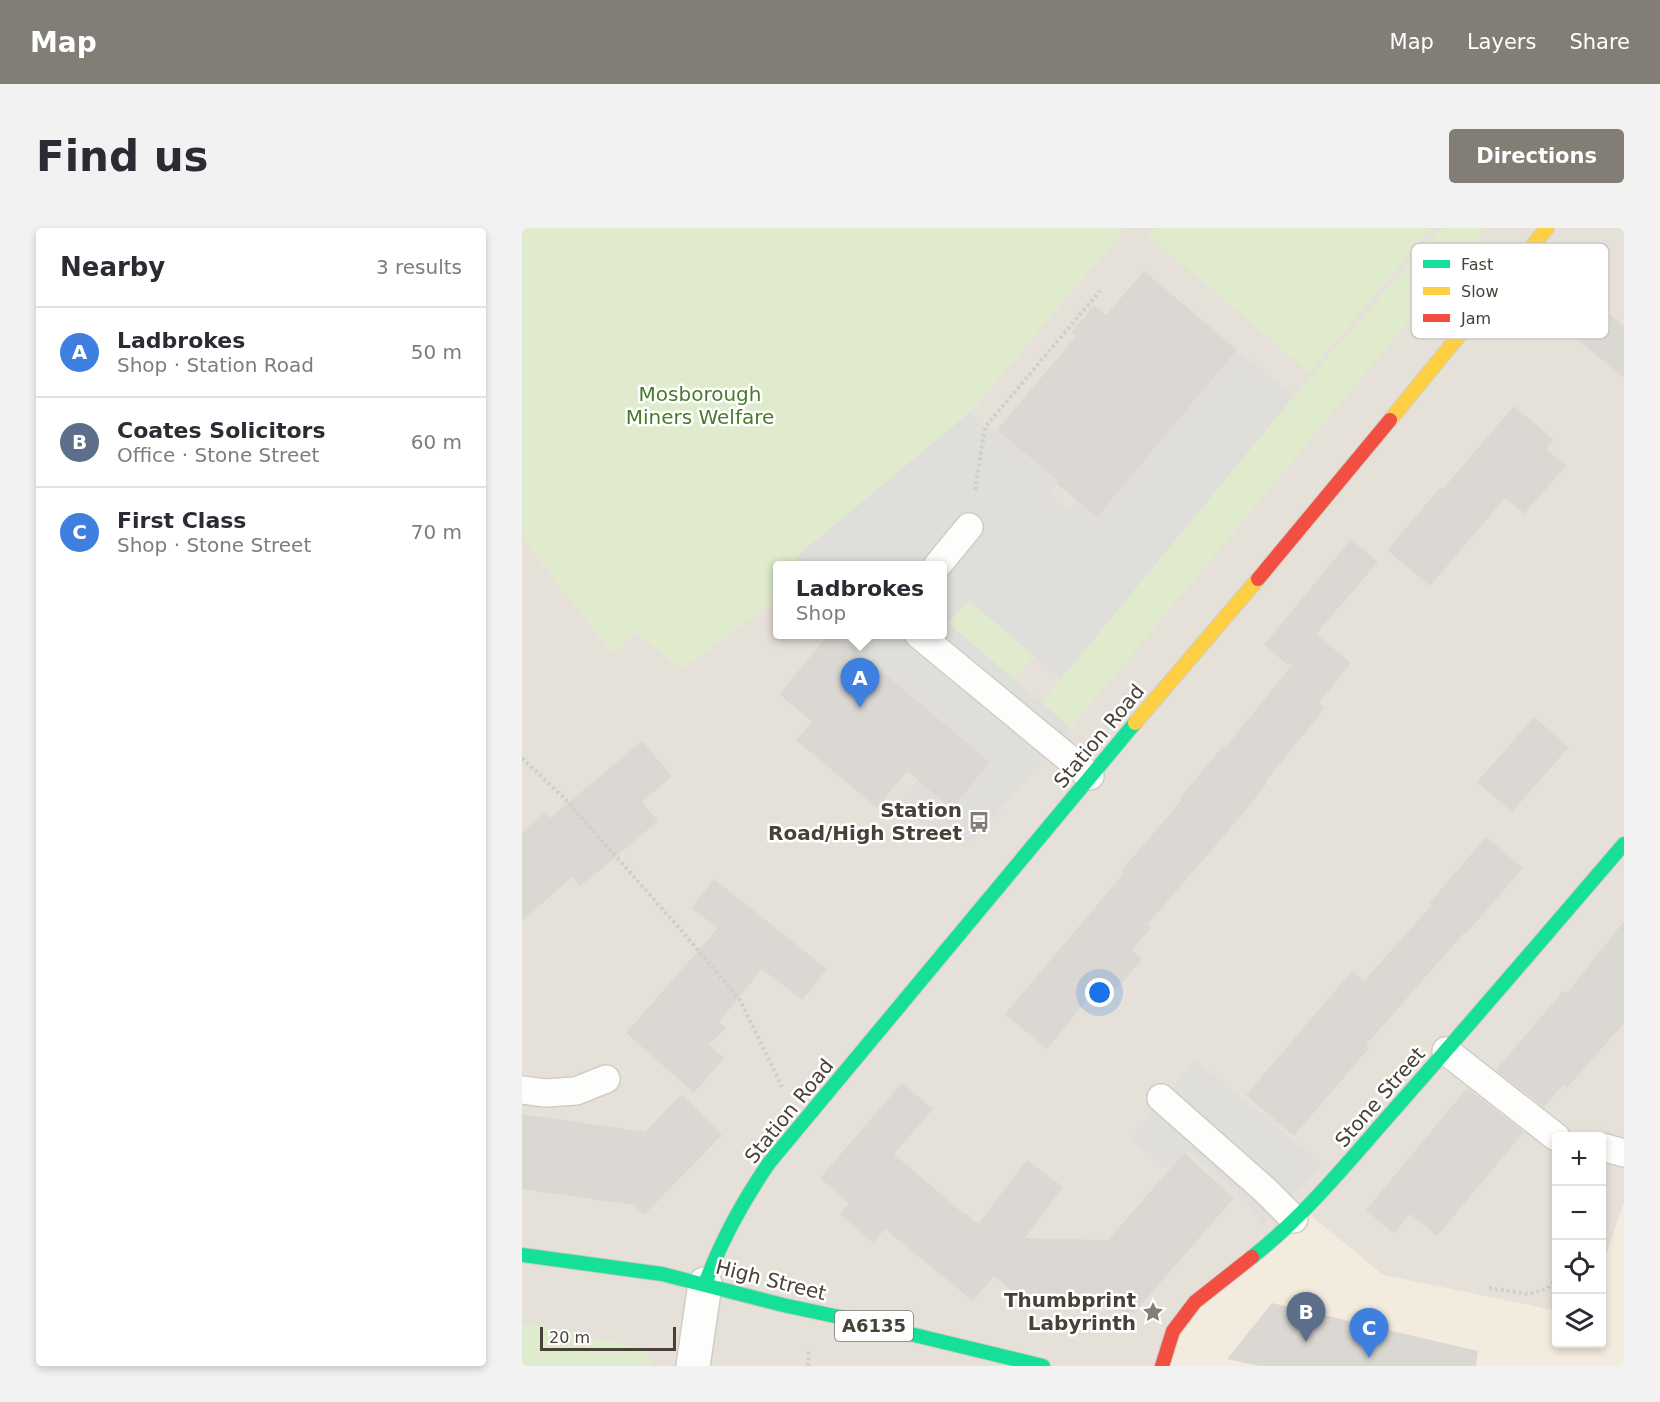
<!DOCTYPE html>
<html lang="en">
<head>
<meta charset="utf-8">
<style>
	body { margin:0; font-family:"DejaVu Sans",sans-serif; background:#f2f2f3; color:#2b2b33 }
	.controls { position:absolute; right:18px; bottom:18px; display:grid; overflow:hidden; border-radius:6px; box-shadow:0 3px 9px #0003 }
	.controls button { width:54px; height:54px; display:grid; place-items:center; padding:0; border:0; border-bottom:2px solid #e1e1e2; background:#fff; color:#2b2b33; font:30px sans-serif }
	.scale { position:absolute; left:18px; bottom:15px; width:136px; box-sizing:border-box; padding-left:6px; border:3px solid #474137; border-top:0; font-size:16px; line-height:21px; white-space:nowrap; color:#474137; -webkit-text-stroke:4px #fff; paint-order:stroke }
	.you { position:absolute; left:578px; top:765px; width:21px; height:21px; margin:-15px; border:4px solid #fff; border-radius:50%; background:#1a73e8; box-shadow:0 0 0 9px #1a73e833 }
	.badge { display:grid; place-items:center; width:39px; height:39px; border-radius:50%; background:#827e76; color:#fff; font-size:20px; font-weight:700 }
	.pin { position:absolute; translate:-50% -50px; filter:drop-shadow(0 2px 3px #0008) }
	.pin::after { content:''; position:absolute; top:32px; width:21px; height:18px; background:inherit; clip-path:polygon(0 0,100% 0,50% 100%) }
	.popup { position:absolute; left:251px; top:333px; width:174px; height:78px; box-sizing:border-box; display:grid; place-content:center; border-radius:6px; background:#fff; filter:drop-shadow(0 2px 4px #0005); font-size:20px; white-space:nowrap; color:#7c7c81 }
	.popup b { font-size:22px; color:#2b2b33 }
	.popup::after { content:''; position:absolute; left:50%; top:100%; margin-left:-12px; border:12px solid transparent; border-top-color:#fff }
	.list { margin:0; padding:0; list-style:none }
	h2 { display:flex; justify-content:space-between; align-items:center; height:78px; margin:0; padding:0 24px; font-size:26px }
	h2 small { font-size:20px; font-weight:400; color:#7c7c81 }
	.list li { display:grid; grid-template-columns:39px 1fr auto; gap:18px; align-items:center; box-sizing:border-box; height:90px; padding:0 24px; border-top:2px solid #e1e1e2 }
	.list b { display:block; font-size:22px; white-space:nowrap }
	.list p { margin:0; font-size:20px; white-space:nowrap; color:#7c7c81 }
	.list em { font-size:20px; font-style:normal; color:#7c7c81 }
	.icon { flex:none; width:33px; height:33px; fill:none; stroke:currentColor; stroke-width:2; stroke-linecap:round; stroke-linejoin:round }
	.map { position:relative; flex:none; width:1102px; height:1138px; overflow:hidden; border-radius:6px }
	header { display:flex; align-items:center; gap:36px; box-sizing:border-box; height:84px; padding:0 30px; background:#827e76; color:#fff }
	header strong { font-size:28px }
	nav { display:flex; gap:33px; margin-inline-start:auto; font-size:21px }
	.intro { display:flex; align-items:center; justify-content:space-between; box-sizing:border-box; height:144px; padding:0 36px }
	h1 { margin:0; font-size:42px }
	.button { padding:15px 27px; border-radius:6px; background:#827e76; color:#fff; font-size:21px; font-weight:700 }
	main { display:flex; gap:36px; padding:0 36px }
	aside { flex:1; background:#fff; border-radius:6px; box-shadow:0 3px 9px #0003 }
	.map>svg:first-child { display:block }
	.residential { fill:#e5e1d8 }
	.commercial { fill:#f3ebde }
	.green { fill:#dfebcc }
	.parking { fill:#e0dedb }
	.building { fill:#dbd8d3 }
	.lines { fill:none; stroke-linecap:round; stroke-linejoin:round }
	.lane-casing { stroke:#cfcdc8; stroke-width:30 }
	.street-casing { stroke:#cfcdc8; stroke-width:36 }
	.fast-casing { stroke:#d0ccc2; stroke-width:16 }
	.slow-casing { stroke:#d0ccc2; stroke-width:16 }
	.jam-casing { stroke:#d0ccc2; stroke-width:16 }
	.path { stroke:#d1cfca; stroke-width:4; stroke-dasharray:3 3; stroke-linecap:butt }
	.lane { stroke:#fdfdfc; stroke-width:27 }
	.street { stroke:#fdfdfc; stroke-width:33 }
	.fast { stroke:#16e098; stroke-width:14 }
	.slow { stroke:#ffcf43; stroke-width:14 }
	.jam { stroke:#f24e42; stroke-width:14 }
	.labels { text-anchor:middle; stroke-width:5; stroke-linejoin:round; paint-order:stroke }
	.shield { fill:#fff; stroke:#7e7a73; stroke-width:1.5 }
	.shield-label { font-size:18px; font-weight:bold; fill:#474137 }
	.park-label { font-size:20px; fill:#49792a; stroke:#fff }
	.street-label { font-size:20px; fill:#474137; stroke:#fff }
	.poi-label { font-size:20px; font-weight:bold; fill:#474137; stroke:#fff; text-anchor:end }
	.key { fill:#fff; stroke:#c8c6c3; stroke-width:1.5 }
	.key-label { font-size:16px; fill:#474137 }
</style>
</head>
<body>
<header>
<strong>Map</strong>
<nav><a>Map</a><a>Layers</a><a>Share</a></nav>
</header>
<div class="intro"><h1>Find us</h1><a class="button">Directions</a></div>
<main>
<aside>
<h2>Nearby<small>3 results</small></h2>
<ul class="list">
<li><span class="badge" style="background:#3f7fe0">A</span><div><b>Ladbrokes</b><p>Shop · Station Road</p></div><em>50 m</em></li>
<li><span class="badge" style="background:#5c6f8a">B</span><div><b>Coates Solicitors</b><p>Office · Stone Street</p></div><em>60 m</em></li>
<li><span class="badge" style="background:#3f7fe0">C</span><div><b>First Class</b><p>Shop · Stone Street</p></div><em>70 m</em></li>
</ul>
</aside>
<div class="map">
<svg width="1102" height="1138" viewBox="0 0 1102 1138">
	<rect width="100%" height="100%" fill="#f1efeb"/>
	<path class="residential" d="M 603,0 L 1102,0 L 1102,975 L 1080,1040 L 1080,908 L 1034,908 L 1034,1083 L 861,1047 L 782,982 L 640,1138 L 0,1138 L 0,309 L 91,426 L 114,403 L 159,441 L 255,371 L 256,406 L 421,406 L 421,338 L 273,337 L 275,328 L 447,185 Z"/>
	<path class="commercial" d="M 1102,975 L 1102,1138 L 641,1138 L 651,1103 L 782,982 L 861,1047 L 1034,1083 L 1034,1116 L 1080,1116 L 1080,1040 Z"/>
	<path class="green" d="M 0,0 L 603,0 L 447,185 L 275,328 L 273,337 L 256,338 L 255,371 L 159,441 L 114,403 L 91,426 L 0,309 Z
		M 632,0 L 910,0 L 787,144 L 626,7 Z
		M 919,0 L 964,0 L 549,500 L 519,475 L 772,168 Z
		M 446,372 L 512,428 L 491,452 L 426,396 Z
		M 0,1094 L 120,1120 L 131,1134 L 130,1138 L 0,1138 Z"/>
	<path class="parking" d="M 715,122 L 772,168 L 539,451 L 447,372 L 426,395 L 549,500 L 449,615 L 370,583 L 396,552 L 430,581 L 468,534 L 315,407 L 421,406 L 421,338 L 273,338 L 275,328 L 447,185 L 463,199 L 475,202 L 536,253 L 526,266 L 546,283 L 556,273 L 575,289 Z
		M 673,832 L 801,937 L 740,997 L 719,967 L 667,923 L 644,941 L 609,911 Z"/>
	<path class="building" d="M 622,43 L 715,122 L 575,289 L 534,255 L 536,253 L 475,202 L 554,108 L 549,104 L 572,77 L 584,87 Z
		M 1043,49 L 1102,98 L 1102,150 L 1017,80 Z
		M 992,178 L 1032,212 L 1024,221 L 1044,238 L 1002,286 L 983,270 L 908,358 L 865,322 L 918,260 L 920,262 Z
		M 829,311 L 856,334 L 794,406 L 829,435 L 797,475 L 803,480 L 744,553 L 745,555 L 724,582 L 625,697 L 629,700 L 610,722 L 620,731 L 594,762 L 582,751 L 525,821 L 483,786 L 602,645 L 599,643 L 660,572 L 658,570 L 701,518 L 703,520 L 770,437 L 769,436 L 767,438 L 742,417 Z
		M 307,406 L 315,406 L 468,534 L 430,581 L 385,543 L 355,580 L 274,512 L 290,494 L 257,466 Z
		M 1012,489 L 1047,519 L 990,584 L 955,554 Z
		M 120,513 L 150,548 L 120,574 L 136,593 L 58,659 L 50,649 L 0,693 L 0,604 L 23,584 L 28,590 Z
		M 964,609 L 1001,640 L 944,706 L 942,705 L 844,817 L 847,820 L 772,908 L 724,867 L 830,743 L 842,753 L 910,677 L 907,675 Z
		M 192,651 L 305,741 L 280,772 L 240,741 L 197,794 L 204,799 L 187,817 L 202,830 L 172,865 L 104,805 L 196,700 L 169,680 Z
		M 1102,693 L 1102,795 L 1045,860 L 1041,857 L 1022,879 L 974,842 L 1042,762 L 1045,765 Z
		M 380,855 L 411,881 L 372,926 L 442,986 L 443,985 L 456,996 L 505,932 L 541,959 L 503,1010 L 586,1012 L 662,925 L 712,970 L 612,1085 L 495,1068 L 472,1048 L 451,1073 L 363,1001 L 351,1015 L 318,986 L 327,975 L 298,950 Z
		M 945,860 L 1002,904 L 915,1008 L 888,986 L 872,1006 L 844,982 Z
		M 160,866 L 200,907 L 122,987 L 112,977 L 0,961 L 0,886 L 123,904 Z
		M 750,1075 L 956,1123 L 954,1138 L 738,1138 L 705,1131 Z"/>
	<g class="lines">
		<defs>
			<path id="lane" d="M 415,338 L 447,299
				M 396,406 L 568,548
				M 924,823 L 1034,909
				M 0,862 L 23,865 L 54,863 L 84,851
				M 639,870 L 743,962 L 772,991
				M 1080,919 L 1102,925"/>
			<path id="street" d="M 171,1138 L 183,1056"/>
			<path id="fast" d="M 0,1027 L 140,1046 L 261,1077 L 322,1090 L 521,1138
				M 730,1029 C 786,985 831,928 878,875 C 954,789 1028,702 1102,616
				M 183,1056 C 199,1013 221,973 247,935 L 613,495"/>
			<path id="slow" d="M 868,192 L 1025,0
				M 613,495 L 736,351"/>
			<path id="jam" d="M 736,351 L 868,192
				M 640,1138 L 651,1103 L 673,1074 L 730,1029"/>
		</defs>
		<use href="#lane" class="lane-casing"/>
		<use href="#street" class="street-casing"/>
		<use href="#fast" class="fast-casing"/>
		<use href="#slow" class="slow-casing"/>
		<use href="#jam" class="jam-casing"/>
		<path class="path" d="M 453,262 L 463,199 L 578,63
			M 0,530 L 43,571 L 159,702 L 218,772 L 260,859
			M 967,1060 L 1006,1066 L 1025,1061 L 1034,1051
			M 286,1138 L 287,1124"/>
		<use href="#lane" class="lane"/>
		<use href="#street" class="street"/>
		<use href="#fast" class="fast"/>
		<use href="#slow" class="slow"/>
		<use href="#jam" class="jam"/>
	</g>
	<defs>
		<symbol id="bus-bare" viewBox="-9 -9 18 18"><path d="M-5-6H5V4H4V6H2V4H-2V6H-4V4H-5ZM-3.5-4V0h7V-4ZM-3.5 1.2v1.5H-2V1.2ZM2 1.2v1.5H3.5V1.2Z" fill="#827e76" stroke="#fff" stroke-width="2.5" paint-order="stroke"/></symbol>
		<symbol id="sight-bare" viewBox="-9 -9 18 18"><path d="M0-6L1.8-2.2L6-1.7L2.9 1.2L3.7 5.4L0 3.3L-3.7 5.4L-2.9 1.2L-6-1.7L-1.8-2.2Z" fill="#827e76" stroke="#fff" stroke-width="2.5" paint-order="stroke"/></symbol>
	</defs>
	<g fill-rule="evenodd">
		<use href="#bus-bare" x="442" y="579" width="30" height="30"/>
		<use href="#sight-bare" x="616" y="1069" width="30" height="30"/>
	</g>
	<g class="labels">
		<rect class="shield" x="313" y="1083" width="78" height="30" rx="4.5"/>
		<g class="shield-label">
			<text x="352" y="1104">A6135</text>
		</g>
		<g class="park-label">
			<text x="178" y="173">Mosborough<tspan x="178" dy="23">Miners Welfare</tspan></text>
		</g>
		<g class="street-label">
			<text transform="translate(577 508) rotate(-50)" y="7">Station Road</text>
			<text transform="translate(858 869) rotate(-49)" y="7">Stone Street</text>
			<text transform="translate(267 883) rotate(-51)" y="7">Station Road</text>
			<text transform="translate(249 1052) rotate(14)" y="7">High Street</text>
		</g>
		<g class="poi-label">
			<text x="440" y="589">Station<tspan x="440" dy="23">Road/High Street</tspan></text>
			<text x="614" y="1079">Thumbprint<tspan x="614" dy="23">Labyrinth</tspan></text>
		</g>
	</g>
	<rect x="889" y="15" width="198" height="96" rx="9" class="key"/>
	<rect x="901" y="32" width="27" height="8" fill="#16e098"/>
	<rect x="901" y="59" width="27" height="8" fill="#ffcf43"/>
	<rect x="901" y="86" width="27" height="8" fill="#f24e42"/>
	<g class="key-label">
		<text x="939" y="42">Fast</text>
		<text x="939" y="69">Slow</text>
		<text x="939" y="96">Jam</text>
	</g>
</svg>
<div class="controls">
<button>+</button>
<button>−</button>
<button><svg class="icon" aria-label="locate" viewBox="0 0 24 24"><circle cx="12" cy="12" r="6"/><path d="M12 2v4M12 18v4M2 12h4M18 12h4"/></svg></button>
<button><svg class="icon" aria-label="layers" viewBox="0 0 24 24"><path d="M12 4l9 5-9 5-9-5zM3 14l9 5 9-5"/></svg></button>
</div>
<div class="scale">20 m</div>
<div class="you"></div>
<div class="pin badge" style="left:338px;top:480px;background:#3f7fe0">A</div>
<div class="popup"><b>Ladbrokes</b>Shop</div>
<div class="pin badge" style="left:784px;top:1114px;background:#5c6f8a">B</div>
<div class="pin badge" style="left:847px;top:1130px;background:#3f7fe0">C</div>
</div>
</main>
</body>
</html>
